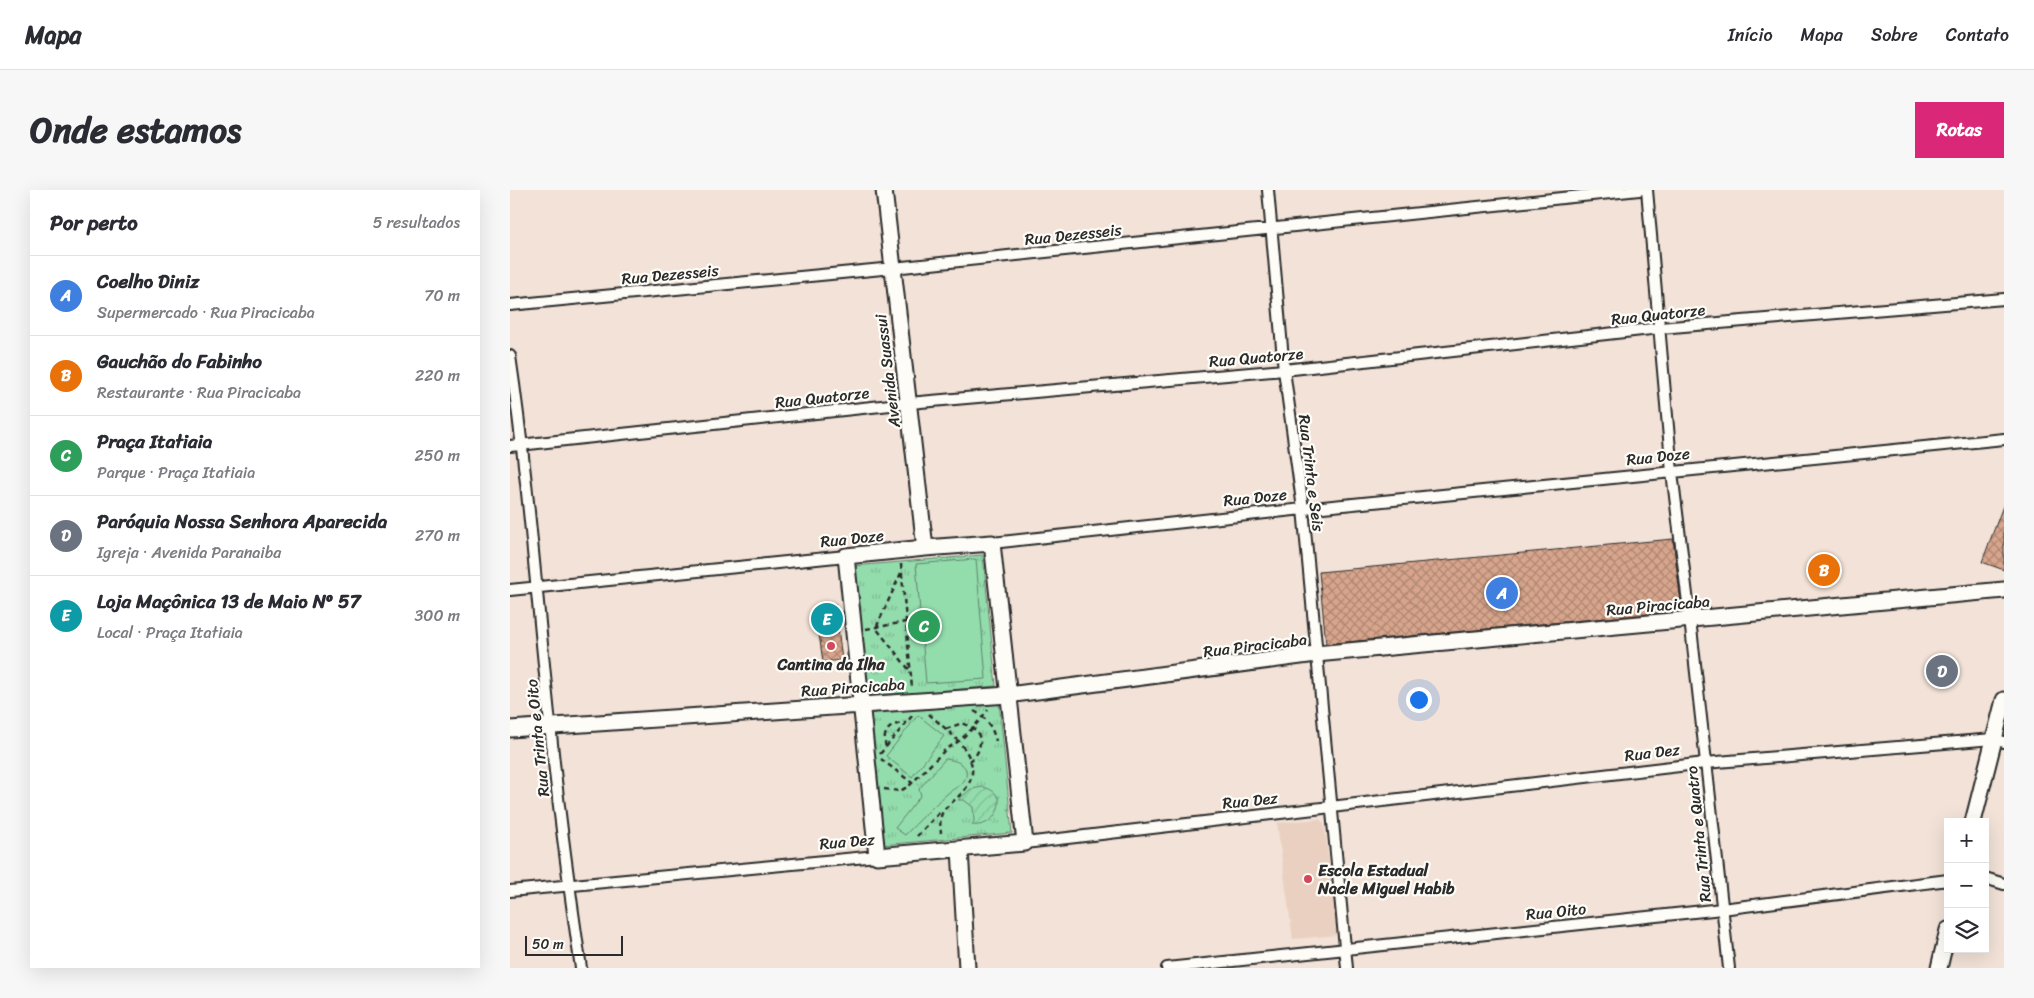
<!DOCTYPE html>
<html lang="pt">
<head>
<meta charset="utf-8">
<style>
	body { margin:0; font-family:Sriracha,sans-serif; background:#f7f7f7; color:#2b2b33 }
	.controls { position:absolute; right:15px; bottom:15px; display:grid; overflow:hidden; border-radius:0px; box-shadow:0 5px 20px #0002 }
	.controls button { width:45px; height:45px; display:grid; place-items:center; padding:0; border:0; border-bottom:1px solid #e1e1e2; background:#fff; color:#2b2b33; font:25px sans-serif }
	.scale { position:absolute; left:15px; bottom:12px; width:98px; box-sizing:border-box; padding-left:5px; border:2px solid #2b2b2b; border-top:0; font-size:14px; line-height:18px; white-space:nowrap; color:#2b2b2b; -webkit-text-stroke:4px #fdfcf7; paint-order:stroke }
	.you { position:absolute; left:908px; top:509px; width:18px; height:18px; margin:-12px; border:4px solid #fff; border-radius:50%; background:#1a73e8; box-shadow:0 0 0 8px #1a73e833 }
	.badge { display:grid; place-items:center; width:32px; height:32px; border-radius:50%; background:#db2777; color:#fff; font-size:16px; font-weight:700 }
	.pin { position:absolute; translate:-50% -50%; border:2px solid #fff; box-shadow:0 1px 5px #0006 }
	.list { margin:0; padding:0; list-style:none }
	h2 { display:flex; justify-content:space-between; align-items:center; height:65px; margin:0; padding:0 20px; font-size:21px }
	h2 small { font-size:16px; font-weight:400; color:#7c7c81 }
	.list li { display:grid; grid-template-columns:32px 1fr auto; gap:15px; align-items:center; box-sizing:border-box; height:80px; padding:0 20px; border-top:1px solid #e1e1e2 }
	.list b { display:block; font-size:19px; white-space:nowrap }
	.list p { margin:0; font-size:16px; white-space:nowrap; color:#7c7c81 }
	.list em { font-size:16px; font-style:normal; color:#7c7c81 }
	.icon { flex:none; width:28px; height:28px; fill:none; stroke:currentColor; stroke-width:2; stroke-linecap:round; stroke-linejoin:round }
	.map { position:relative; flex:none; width:1494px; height:778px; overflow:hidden; border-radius:0px }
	header { display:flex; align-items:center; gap:30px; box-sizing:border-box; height:70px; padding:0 25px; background:#fff; border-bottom:1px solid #e1e1e2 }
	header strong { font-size:24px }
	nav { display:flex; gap:28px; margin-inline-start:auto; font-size:18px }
	.intro { display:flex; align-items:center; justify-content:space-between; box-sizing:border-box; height:120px; padding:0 30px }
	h1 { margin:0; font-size:35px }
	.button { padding:12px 22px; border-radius:0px; background:#db2777; color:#fff; font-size:18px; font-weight:700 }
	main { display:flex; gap:30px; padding:0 30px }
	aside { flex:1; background:#fff; border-radius:0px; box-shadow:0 5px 20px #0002 }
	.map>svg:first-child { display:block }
	.built { fill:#ead0c0 }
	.park { fill:url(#park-tufts); stroke:#5f846c }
	.garden { fill:url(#garden-furrows); stroke:#5f846c }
	.pitch { fill:#93dcac; stroke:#5f846c }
	.building { fill:url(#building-cross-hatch); stroke:#2b2b2b }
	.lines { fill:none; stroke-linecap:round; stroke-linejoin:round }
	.street-casing { stroke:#2b2b2b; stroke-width:14 }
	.secondary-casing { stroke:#2b2b2b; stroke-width:19 }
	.path { stroke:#2b2b2b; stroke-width:2.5; stroke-dasharray:5 4; stroke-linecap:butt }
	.street { stroke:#fdfcf7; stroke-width:10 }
	.secondary { stroke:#fdfcf7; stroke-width:15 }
	.poi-dot { fill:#d1495b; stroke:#fdfcf7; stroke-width:2 }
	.labels { text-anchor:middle; stroke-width:4.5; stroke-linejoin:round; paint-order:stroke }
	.street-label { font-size:16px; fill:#2b2b2b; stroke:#fdfcf7 }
	.poi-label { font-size:16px; font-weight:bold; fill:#2b2b2b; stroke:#fdfcf7 }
</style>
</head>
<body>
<header>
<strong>Mapa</strong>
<nav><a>Início</a><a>Mapa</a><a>Sobre</a><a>Contato</a></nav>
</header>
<div class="intro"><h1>Onde estamos</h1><a class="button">Rotas</a></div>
<main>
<aside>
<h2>Por perto<small>5 resultados</small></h2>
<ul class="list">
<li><span class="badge" style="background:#3f7fe0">A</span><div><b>Coelho Diniz</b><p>Supermercado · Rua Piracicaba</p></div><em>70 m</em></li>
<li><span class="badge" style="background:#e8710a">B</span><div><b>Gauchão do Fabinho</b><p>Restaurante · Rua Piracicaba</p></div><em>220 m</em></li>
<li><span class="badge" style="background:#2e9e5b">C</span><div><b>Praça Itatiaia</b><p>Parque · Praça Itatiaia</p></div><em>250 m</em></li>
<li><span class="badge" style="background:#6b7280">D</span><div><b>Paróquia Nossa Senhora Aparecida</b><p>Igreja · Avenida Paranaiba</p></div><em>270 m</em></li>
<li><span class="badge" style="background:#0f9aa8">E</span><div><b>Loja Maçônica 13 de Maio Nº 57</b><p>Local · Praça Itatiaia</p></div><em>300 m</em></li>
</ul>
</aside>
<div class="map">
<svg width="1494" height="778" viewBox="0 0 1494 778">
	<defs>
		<pattern id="park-tufts" width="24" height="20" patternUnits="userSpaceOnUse" patternTransform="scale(1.25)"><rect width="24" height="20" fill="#93dcac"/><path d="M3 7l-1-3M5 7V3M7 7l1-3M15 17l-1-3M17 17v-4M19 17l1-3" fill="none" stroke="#7fbd94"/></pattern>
		<pattern id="garden-furrows" width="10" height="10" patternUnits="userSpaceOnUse" patternTransform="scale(1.25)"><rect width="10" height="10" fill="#93dcac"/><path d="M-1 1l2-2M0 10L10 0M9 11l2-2" fill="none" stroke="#7fbd94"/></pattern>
		<pattern id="building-cross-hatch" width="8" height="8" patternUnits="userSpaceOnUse" patternTransform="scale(1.25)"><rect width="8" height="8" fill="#d8a58c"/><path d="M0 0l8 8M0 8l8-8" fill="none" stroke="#af8773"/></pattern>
	</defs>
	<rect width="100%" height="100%" fill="#f2e2d7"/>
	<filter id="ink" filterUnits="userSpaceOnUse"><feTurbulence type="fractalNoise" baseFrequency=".02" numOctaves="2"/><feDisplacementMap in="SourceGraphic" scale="10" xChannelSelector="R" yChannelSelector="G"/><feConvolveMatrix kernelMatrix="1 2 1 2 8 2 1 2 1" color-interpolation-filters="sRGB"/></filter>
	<g filter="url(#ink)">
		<path class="built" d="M 809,629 L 814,633 L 828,745 L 783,749 L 767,633 Z"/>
		<path class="park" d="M 473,365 L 486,496 L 356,508 L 343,376 Z
			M 489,511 L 502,643 L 372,655 L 359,523 Z"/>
		<path class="garden" d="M 473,597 C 481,599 484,601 489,608 C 490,624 479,637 462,635 L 464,631 L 463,617 L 454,610 L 448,610 L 461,599 Z"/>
		<path class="pitch" d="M 466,369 L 476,489 L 416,493 L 406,374 Z
			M 408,525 L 434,546 L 402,587 L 376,566 Z
			M 435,569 C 446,570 461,575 455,589 C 451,597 443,598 437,604 C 422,617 409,631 395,645 L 385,638 L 411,605 L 409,599 Z"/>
		<path class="building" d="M 1493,316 L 1494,316 L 1494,380 L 1472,372 Z
			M 1163,349 L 1172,421 L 816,454 L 809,382 Z
			M 325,414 L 332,470 L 313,472 L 305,416 Z"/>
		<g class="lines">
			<defs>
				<path id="street" d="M 758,0 L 774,180 L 793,319 L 837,778
					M 1137,0 L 1162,282 L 1180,429 L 1219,778
					M 0,115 L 383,78 L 1129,0
					M 0,166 C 18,288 27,411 40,534 C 48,616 59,697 71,778
					M 0,256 L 399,213 L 774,180 L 1150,138 L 1494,109
					M 482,353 L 793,319 L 1494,249
					M 0,400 L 336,366
					M 515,653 L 1195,573 L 1483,549 L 1494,552
					M 1475,688 L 1494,694
					M 0,701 L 367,666
					M 657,778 L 1212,719 L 1438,690"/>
				<path id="secondary" d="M 374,0 L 415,358
					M 482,353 L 515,653 L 367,666 L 336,366 L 415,358 Z
					M 0,539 L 498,505 L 806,464 L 1494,400
					M 1463,632 L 1494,510
					M 450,659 L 457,778
					M 1429,778 L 1438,740"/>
			</defs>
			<use href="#street" class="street-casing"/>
			<use href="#secondary" class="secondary-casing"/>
			<path class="path" d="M 391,374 L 402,498
				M 391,383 L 366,438 L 401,482
				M 356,439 L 396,432
				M 464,521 C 477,528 482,537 486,551
				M 419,524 C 441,544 483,573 450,605 C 435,620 428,618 431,643
				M 436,539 L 452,533 C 455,535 460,536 463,538 C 475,547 470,564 460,571
				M 376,557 C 371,541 381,533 396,533
				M 370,564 L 402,526
				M 371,569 L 402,593
				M 374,599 L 390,601 L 399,596 L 435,560 L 449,551 L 463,538 L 478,520
				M 407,646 L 431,621"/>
			<use href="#street" class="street"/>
			<use href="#secondary" class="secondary"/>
		</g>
	</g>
	<g class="poi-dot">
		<circle cx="321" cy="456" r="5"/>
		<circle cx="798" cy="689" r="5"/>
	</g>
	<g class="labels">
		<g class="street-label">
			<text transform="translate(563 44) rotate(-6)" y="6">Rua Dezesseis</text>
			<text transform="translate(160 84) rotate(-5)" y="6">Rua Dezesseis</text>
			<text transform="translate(1148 124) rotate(-6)" y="6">Rua Quatorze</text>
			<text transform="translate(746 167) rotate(-5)" y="6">Rua Quatorze</text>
			<text transform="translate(377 181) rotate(-97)" y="6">Avenida Suassui</text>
			<text transform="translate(312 207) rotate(-6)" y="6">Rua Quatorze</text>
			<text transform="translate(1148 266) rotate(-6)" y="6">Rua Doze</text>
			<text transform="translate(802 283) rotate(83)" y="6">Rua Trinta e Seis</text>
			<text transform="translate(745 307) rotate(-6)" y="6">Rua Doze</text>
			<text transform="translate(342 348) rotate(-6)" y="6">Rua Doze</text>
			<text transform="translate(1148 415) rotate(-5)" y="6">Rua Piracicaba</text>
			<text transform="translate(745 455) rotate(-7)" y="6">Rua Piracicaba</text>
			<text transform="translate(343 497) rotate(-4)" y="6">Rua Piracicaba</text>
			<text transform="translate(27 548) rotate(-96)" y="6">Rua Trinta e Oito</text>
			<text transform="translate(1142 562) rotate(-7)" y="6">Rua Dez</text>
			<text transform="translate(740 610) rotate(-6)" y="6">Rua Dez</text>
			<text transform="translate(1188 644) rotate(-96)" y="6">Rua Trinta e Quatro</text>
			<text transform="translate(337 651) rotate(-5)" y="6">Rua Dez</text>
			<text transform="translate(1046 721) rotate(-6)" y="6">Rua Oito</text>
		</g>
		<g class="poi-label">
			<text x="321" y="480">Cantina da Ilha</text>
			<text x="808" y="686" text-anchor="start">Escola Estadual<tspan x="808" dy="18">Nacle Miguel Habib</tspan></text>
		</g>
	</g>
</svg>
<div class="controls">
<button>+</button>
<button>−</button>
<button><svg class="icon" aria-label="layers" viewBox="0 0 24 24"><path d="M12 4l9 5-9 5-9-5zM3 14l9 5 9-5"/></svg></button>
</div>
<div class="scale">50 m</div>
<div class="you"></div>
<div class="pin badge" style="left:992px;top:403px;background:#3f7fe0">A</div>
<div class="pin badge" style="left:1314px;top:380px;background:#e8710a">B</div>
<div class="pin badge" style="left:414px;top:436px;background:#2e9e5b">C</div>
<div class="pin badge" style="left:1432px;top:481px;background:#6b7280">D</div>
<div class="pin badge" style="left:317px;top:429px;background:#0f9aa8">E</div>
</div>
</main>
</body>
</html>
